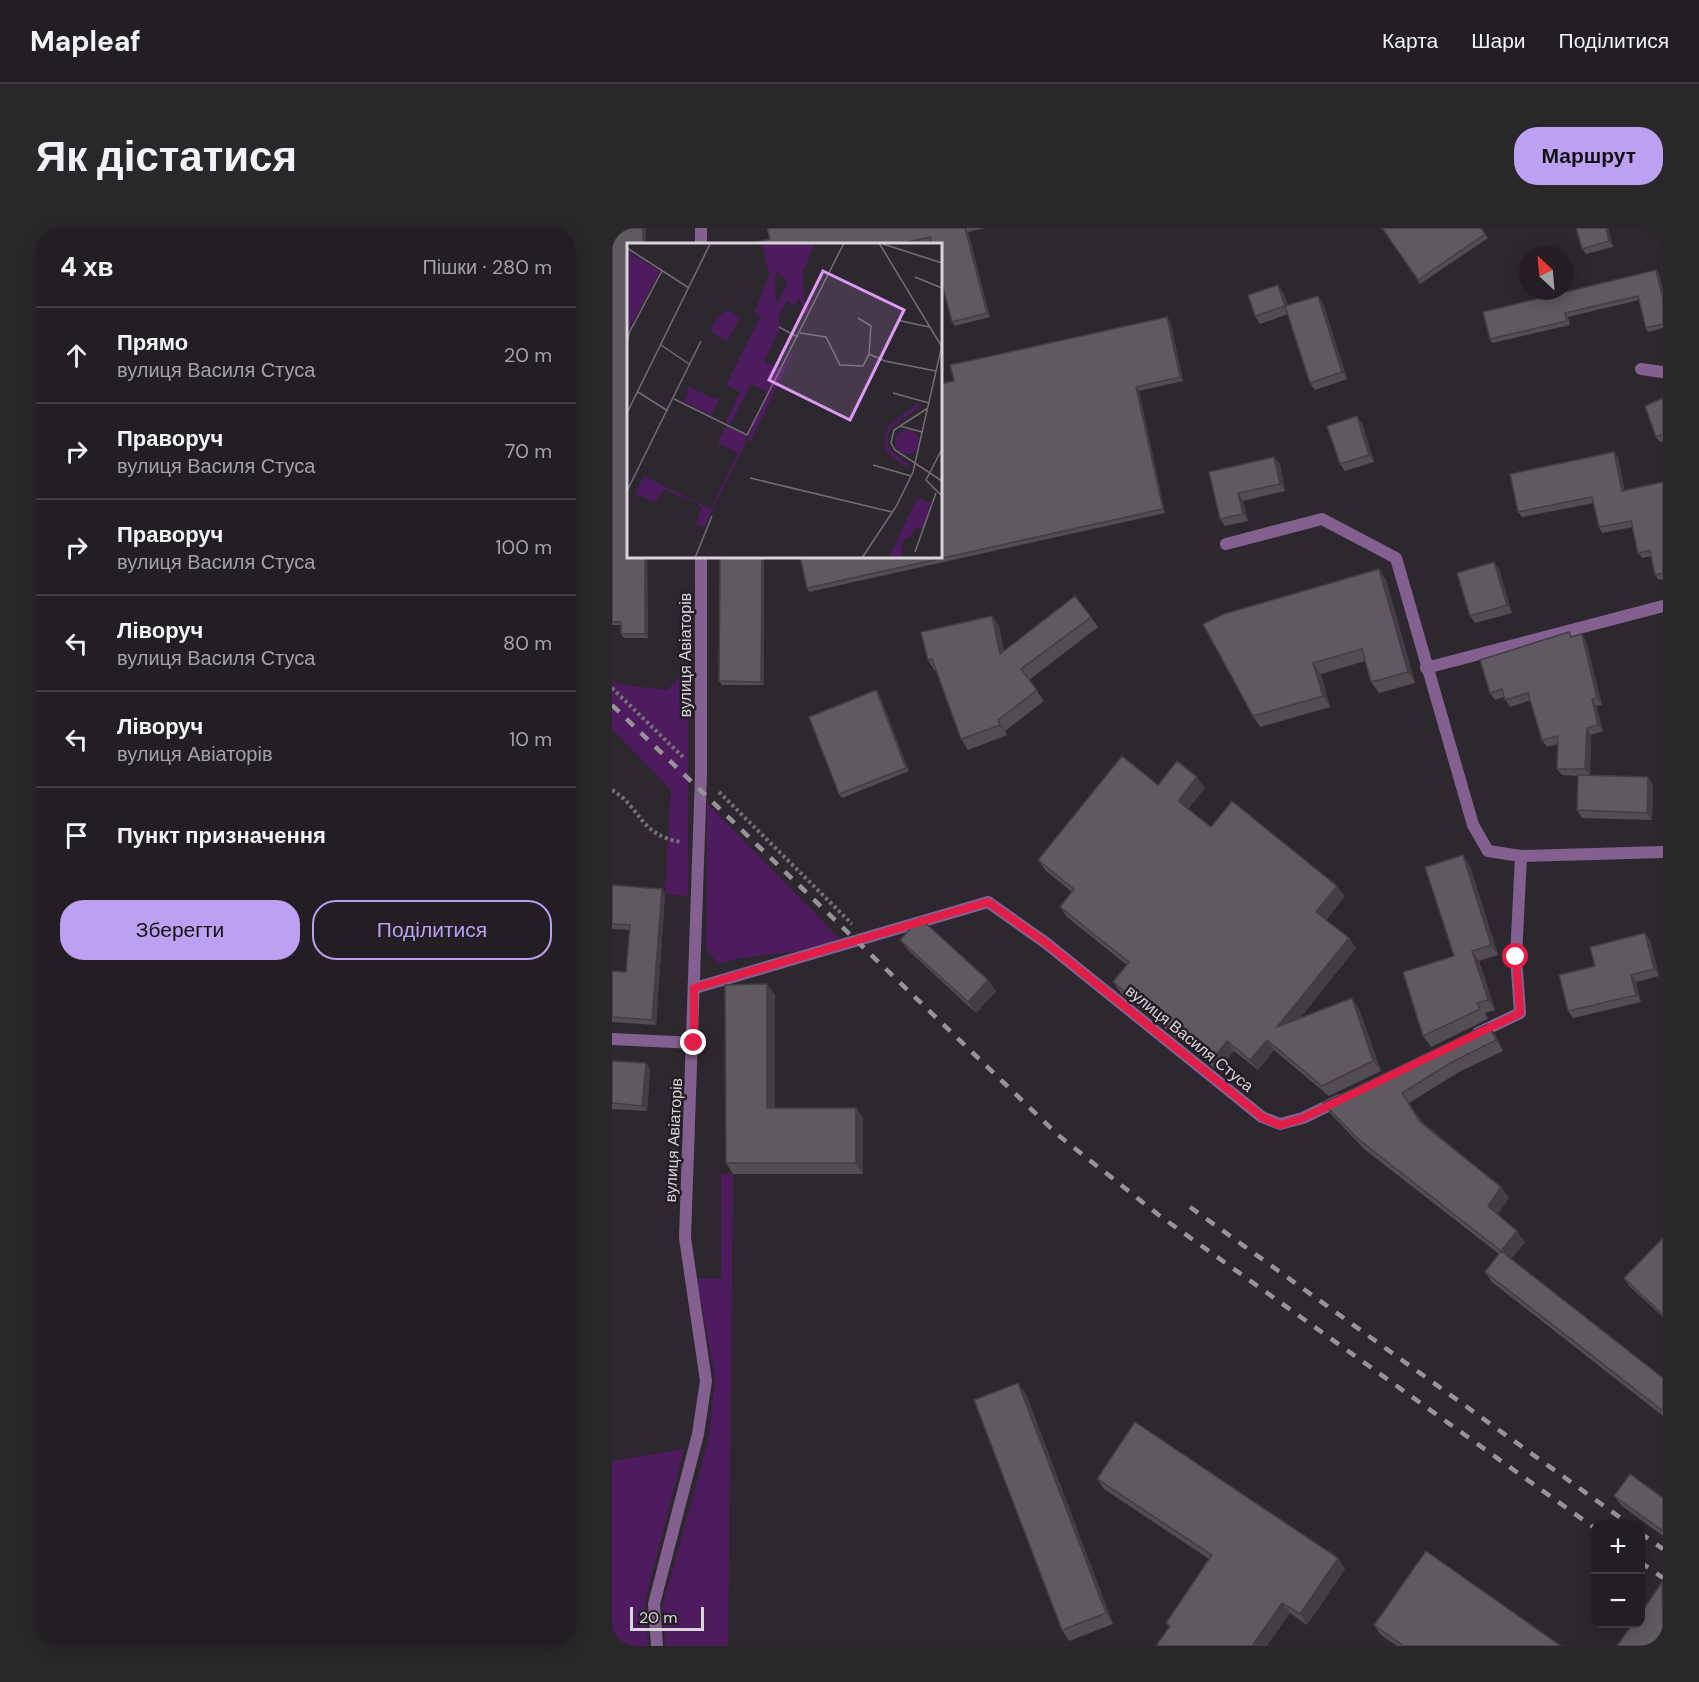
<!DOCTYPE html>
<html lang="uk">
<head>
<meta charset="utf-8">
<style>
	body { margin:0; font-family:"DM Sans",sans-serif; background:#2a272b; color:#f1f3f6 }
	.controls { position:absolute; right:18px; bottom:18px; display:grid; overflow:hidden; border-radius:12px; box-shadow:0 3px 15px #0003 }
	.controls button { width:54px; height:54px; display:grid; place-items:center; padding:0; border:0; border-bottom:2px solid #3f3c41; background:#221e23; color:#f1f3f6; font:30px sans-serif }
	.compass { position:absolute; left:907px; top:18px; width:54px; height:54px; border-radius:50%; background:#221e23; box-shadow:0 3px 15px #0003; rotate:334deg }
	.scale { position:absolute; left:18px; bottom:15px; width:74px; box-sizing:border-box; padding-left:6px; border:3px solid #d8d5d9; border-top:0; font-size:16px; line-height:21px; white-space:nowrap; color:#d8d5d9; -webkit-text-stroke:4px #231e25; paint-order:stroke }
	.stop { position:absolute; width:18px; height:18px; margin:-14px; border:4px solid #e11d48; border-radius:50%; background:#fff }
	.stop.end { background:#e11d48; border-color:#fff; box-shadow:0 2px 6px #0008 }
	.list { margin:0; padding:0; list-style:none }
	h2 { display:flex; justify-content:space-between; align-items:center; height:78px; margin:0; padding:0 24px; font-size:26px }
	h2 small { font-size:20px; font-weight:400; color:#a2a2a6 }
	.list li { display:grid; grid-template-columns:39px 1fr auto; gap:18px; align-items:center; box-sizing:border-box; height:96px; padding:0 24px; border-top:2px solid #3f3c41 }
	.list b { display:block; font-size:22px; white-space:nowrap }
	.list p { margin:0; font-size:20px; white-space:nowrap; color:#a2a2a6 }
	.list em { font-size:20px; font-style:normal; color:#a2a2a6 }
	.actions { display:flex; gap:12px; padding:18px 24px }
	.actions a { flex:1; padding:14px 0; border:2px solid #bca0f2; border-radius:24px; text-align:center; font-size:21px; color:#bca0f2 }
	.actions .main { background:#bca0f2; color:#111 }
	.icon { flex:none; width:33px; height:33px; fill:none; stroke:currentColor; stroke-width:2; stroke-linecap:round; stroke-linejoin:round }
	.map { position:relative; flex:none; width:1051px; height:1418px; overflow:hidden; border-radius:24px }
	header { display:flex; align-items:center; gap:36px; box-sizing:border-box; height:84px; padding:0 30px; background:#221e23; border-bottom:2px solid #3f3c41 }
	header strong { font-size:28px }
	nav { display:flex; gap:33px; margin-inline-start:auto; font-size:21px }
	.intro { display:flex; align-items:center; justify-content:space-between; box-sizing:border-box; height:144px; padding:0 36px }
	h1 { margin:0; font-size:42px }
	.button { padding:15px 27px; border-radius:24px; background:#bca0f2; color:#111; font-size:21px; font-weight:700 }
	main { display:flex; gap:36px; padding:0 36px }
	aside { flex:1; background:#221e23; border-radius:24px; box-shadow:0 3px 15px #0003 }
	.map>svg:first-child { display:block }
	.green { fill:#4e1c5e }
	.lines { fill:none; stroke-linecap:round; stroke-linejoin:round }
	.path { stroke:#757177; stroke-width:4; stroke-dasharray:3 3; stroke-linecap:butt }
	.lane { stroke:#846090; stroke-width:12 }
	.street { stroke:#846090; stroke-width:12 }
	.rail { stroke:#979399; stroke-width:4.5; stroke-dasharray:10 10; stroke-linecap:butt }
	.wall { fill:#524d53 }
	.shaded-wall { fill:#423e44 }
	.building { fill:#5f5961; stroke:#423e44; stroke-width:1.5 }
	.route { stroke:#e11d48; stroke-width:8 }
	.labels { text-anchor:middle; stroke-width:5; stroke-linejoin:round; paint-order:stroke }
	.street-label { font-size:16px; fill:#d8d5d9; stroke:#231e25 }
	.inset-road { fill:none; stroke:#716d73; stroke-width:1.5 }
	.view { fill:#dd99f4; fill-opacity:0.15; stroke:#dd99f4; stroke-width:3 }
	.inset-edge { fill:none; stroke:#d8d5d9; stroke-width:3 }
</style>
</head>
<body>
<header>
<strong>Mapleaf</strong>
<nav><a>Карта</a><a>Шари</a><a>Поділитися</a></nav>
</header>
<div class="intro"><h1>Як дістатися</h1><a class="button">Маршрут</a></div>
<main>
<aside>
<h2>4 хв<small>Пішки · 280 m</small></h2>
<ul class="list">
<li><svg class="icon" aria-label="ahead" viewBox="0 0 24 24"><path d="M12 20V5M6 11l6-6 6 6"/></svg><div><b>Прямо</b><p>вулиця Василя Стуса</p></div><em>20 m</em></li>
<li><svg class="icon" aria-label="right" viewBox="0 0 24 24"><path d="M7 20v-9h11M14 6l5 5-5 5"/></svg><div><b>Праворуч</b><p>вулиця Василя Стуса</p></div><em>70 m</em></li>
<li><svg class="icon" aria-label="right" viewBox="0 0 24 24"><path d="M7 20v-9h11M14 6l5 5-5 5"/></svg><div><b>Праворуч</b><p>вулиця Василя Стуса</p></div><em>100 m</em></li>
<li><svg class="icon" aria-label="left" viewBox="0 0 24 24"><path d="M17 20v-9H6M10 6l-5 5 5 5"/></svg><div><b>Ліворуч</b><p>вулиця Василя Стуса</p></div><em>80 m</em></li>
<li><svg class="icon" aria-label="left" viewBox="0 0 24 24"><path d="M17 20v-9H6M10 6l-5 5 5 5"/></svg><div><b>Ліворуч</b><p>вулиця Авіаторів</p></div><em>10 m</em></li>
<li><svg class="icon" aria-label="arrive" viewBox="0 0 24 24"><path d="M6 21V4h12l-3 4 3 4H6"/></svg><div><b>Пункт призначення</b></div></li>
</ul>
<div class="actions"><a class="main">Зберегти</a><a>Поділитися</a></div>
</aside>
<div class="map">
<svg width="1051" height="1418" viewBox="0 0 1051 1418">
	<rect width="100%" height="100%" fill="#2d282f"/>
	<path class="green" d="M 68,449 L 76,449 L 76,668 L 53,666 L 59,562 L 0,501 L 0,452 L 5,456 L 55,462 Z
		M 95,575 L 228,711 L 185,723 L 123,731 L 106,736 L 94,721 Z
		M 109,946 L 121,946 L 116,1418 L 53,1418 L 51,1377 L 97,1210 L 103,1150 L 85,1051 L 109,1050 Z
		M 72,1221 L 33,1373 L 36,1418 L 0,1418 L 0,1233 Z"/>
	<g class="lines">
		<path class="path" d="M 0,460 L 72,530
			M 0,562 C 29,579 27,607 69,614
			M 107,564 L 240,696"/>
		<path class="lane" d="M 814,440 L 1051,378"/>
		<path class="street" d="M 89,0 L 89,16
			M 1029,141 L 1051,144
			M 614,316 L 710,291 L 784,330 L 861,597 L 876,623 L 909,628
			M 83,760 L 376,674 L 434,715 L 650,889 L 668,896 L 691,890 L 728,872
			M 866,805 L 908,785 L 904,729 L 909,628 L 1051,624
			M 0,811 L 82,815
			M 45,1418 L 42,1376 L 86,1206 L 94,1153 L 73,1010 L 89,547 L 89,328"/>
		<path class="rail" d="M 0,477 L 446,907 L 548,988 L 984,1301
			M 578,979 L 1017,1296
			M 1028,1305 L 1051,1321
			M 1028,1334 L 1051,1350"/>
	</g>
	<path class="wall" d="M 0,0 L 34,0 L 34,16 L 16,328 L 35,328 L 36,410 L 12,410 L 9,406 L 9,397 L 0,397 Z
		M 155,0 L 373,0 L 356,4 L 378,89 L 343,98 L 340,94 L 320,13 L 307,16 L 135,16 L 158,11 Z
		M 770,0 L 869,0 L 876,10 L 808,56 Z
		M 996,0 L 1001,19 L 974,26 L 970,21 Z
		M 1044,42 L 1047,46 L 1051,64 L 1051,100 L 1036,104 L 1034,100 L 1027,72 L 956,89 L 958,97 L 880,115 L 878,111 Z
		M 671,64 L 676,77 L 711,75 L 735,151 L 703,162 L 698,155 L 676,86 L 648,96 L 643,88 Z
		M 555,89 L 558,93 L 571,153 L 527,163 L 553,285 L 197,364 L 195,360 L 342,153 Z
		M 1051,170 L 1051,213 L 1048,214 L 1044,209 Z
		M 745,188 L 750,195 L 762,234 L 733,243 L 728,236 Z
		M 1002,224 L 1006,229 L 1012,262 L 1051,254 L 1051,351 L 1047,352 L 1043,347 L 1039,328 L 1030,330 L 1026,325 L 1021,299 L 990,305 L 987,299 L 982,275 L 910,289 L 906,284 Z
		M 662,229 L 668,236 L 673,263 L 631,273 L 636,293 L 613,298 L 608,291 L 597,244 Z
		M 108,328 L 152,328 L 152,457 L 110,457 L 107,453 Z
		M 882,334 L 887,341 L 900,385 L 863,395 L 858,388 Z
		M 767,341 L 774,352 L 803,455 L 767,465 L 759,454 L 753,433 L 709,446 L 718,479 L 648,499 L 641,488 Z
		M 380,388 L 387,399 L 392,422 L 479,389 L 486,399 L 417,452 L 432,473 L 393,503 L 395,507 L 356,522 L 349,511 L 324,443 L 323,443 L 316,432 Z
		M 957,404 L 960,409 L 974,413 L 990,477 L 984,478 L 991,503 L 979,507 L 978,548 L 1041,557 L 1040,592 L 970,590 L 965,582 L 966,548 L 950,547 L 945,541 L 946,516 L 935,519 L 930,512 L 919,472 L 898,479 L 892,469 L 883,472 L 878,465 Z
		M 267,466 L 297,543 L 230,570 L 227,566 Z
		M 546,557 L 593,560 L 576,581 L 599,599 L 733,668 L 714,692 L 737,710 L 744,720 L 688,790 L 747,781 L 769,843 L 717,868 L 662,822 L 646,842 L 622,823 L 606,843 L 509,765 L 501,754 L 515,737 L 455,689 L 448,679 L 460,664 L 434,643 L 426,632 Z
		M 858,638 L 886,727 L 867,733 L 883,782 L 873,785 L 876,791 L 819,819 L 811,808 L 842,728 Z
		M 0,657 L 53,666 L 44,797 L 0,794 L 0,743 L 14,744 L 17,702 L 0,701 Z
		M 288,712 L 384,763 L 364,785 L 296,722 Z
		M 1038,712 L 1047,748 L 1024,754 L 1029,774 L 961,790 L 956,783 L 983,738 Z
		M 163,767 L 163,880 L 244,880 L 251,890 L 251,946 L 121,946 L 114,935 Z
		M 883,806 L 891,823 L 847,844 L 797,875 L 810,894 L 889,959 L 897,970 L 885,986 L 913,1014 L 899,1031 L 1051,1150 L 1051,1188 L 880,1054 L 873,1044 L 887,1026 L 752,921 L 719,886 L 711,875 Z
		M 0,833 L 34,835 L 38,841 L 35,883 L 0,881 Z
		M 1051,1010 L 1051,1089 L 1017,1058 L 1012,1050 Z
		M 414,1166 L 501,1396 L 457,1413 L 450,1402 Z
		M 485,1251 L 733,1341 L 695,1397 L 678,1385 L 557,1400 L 554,1395 L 597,1331 L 492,1261 Z
		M 1002,1268 L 1051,1270 L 1051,1308 L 1010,1278 Z
		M 762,1397 L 949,1418 L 785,1418 L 769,1407 Z"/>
	<path class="shaded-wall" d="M 31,0 L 34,0 L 34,16 L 31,16 Z
		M 353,0 L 356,4 L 378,89 L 375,85 Z
		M 994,0 L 996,0 L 1001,19 L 997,13 Z
		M 1044,42 L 1047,46 L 1051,64 L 1051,71 Z
		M 666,57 L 671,64 L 678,85 L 673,78 Z
		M 706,68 L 711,75 L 735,151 L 730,144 Z
		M 555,89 L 558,93 L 571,153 L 568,149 Z
		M 524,159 L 527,163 L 553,285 L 551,281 Z
		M 745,188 L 750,195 L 762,234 L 757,227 Z
		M 1002,224 L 1006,229 L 1014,268 L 1010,263 Z
		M 662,229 L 668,236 L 673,263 L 668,256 Z
		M 626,265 L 631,273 L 636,293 L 631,286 Z
		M 33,328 L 35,328 L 36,410 L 33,406 Z
		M 150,328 L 152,328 L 152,457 L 149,454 Z
		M 882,334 L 887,341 L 900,385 L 895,377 Z
		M 767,341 L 774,352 L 803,455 L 796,444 Z
		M 380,388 L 387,399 L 395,436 L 388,426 Z
		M 970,406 L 974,413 L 990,477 L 985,470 Z
		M 701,435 L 709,446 L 718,479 L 711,468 Z
		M 264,462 L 267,466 L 297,543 L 294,540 Z
		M 980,471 L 984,478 L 991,503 L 986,497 Z
		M 386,492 L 393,503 L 395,507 L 388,497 Z
		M 975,500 L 979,507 L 978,548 L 973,541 Z
		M 585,549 L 593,560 L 573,584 L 566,573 Z
		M 1036,549 L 1041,557 L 1040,592 L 1035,585 Z
		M 851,627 L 858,638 L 886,727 L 879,717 Z
		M 725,658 L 733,668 L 712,695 L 704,684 Z
		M 50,661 L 53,666 L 44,797 L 40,792 Z
		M 1033,705 L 1038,712 L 1047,748 L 1042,741 Z
		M 737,710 L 744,720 L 672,810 L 665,799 Z
		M 860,723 L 867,733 L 883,782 L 876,772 Z
		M 1019,747 L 1024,754 L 1029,774 L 1024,767 Z
		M 376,752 L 384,763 L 364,785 L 356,774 Z
		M 155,756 L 163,767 L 163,891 L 155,880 Z
		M 740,770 L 747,781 L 769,843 L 761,833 Z
		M 876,796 L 883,806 L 891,823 L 884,812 Z
		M 655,812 L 662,822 L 646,842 L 638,832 Z
		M 615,813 L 622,823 L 606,843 L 599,833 Z
		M 34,835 L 38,841 L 35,883 L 30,878 Z
		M 244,880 L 251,890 L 251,946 L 244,935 Z
		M 889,959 L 897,970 L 884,989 L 876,978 Z
		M 905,1003 L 913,1014 L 896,1034 L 889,1023 Z
		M 406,1155 L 414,1166 L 501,1396 L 494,1385 Z
		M 726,1330 L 733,1341 L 695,1397 L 688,1386 Z
		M 670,1375 L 678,1385 L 655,1418 L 640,1418 Z"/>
	<path class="building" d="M 0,0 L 31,0 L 31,16 L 16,16 L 16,328 L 33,328 L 33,406 L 9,406 L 9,394 L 0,394 Z
		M 155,0 L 355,0 L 353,0 L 375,85 L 340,94 L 328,48 L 328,16 L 320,16 L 318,9 L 288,16 L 135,16 L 158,11 Z
		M 770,0 L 869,0 L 873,6 L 806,52 Z
		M 964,0 L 994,0 L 997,13 L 970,21 Z
		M 1044,42 L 1051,71 L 1051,96 L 1034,100 L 1026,68 L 953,85 L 955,93 L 878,111 L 871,84 Z
		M 666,57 L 673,78 L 643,88 L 636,67 Z
		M 706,68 L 730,144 L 698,155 L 673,78 Z
		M 555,89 L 568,149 L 524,159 L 551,281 L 195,360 L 188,328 L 328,328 L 328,156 L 342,153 L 338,137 Z
		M 1051,170 L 1051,206 L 1044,209 L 1033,178 Z
		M 745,188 L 757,227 L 728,236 L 715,198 Z
		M 1002,224 L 1010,263 L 1051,254 L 1051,345 L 1043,347 L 1038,322 L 1026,325 L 1019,293 L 987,299 L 980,269 L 906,284 L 898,246 Z
		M 662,229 L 668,256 L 626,265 L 631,286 L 608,291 L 597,244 Z
		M 108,328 L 150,328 L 149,454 L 107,453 Z
		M 882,334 L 895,377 L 858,388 L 845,345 Z
		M 767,341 L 796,444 L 759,454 L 750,421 L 701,435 L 711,468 L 641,488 L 591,396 L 612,386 Z
		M 463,368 L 479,389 L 409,441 L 425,462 L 386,492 L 388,497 L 349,511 L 320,431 L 316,432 L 309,404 L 380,388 L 388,426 Z
		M 957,404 L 959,409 L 970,406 L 985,470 L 980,471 L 986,497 L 975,500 L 973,541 L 945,541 L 946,508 L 930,512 L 916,465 L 893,472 L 890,461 L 878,465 L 868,432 Z
		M 264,462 L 294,540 L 227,566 L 197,489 Z
		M 510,528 L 546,557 L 565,533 L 585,549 L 566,573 L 599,599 L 620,573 L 725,658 L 704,684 L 737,710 L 665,799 L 740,770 L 761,833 L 710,858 L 655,812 L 638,832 L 615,813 L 599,833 L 501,754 L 517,734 L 448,679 L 462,661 L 426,632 Z
		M 966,547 L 1036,549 L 1035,585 L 965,582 Z
		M 851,627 L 879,717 L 860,723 L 876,772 L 865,775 L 868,781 L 811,808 L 791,744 L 842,728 L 813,639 Z
		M 0,657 L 50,661 L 40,792 L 0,789 L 0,743 L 14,744 L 18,697 L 0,696 Z
		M 308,690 L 376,752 L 356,774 L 288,712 Z
		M 1033,705 L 1042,741 L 1019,747 L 1024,767 L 956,783 L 947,747 L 983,738 L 978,719 Z
		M 155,756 L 155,880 L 244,880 L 244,935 L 114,935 L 113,757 Z
		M 876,796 L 884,812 L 840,834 L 790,865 L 808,894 L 889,959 L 876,978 L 905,1003 L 889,1023 L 745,910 L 711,875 Z
		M 0,833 L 34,835 L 30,878 L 0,875 Z
		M 1051,1010 L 1051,1087 L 1012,1050 Z
		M 889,1023 L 1051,1150 L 1051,1183 L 873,1044 Z
		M 406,1155 L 494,1385 L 450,1402 L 362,1172 Z
		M 523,1194 L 726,1330 L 688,1386 L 670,1375 L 640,1418 L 544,1418 L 558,1398 L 554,1395 L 600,1327 L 485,1251 Z
		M 1018,1246 L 1051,1270 L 1051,1303 L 1002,1268 Z
		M 814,1323 L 949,1418 L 792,1418 L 762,1397 Z
		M 1050,1354 L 1051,1418 L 1005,1418 L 1021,1395 L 1029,1395 L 1029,1385 Z"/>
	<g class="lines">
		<path class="route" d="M 82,815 L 82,760 L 376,674 L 434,715 L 650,889 L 668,897 L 691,890 L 908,785 L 904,729"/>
	</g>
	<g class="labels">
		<g class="street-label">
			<text transform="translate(73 427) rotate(-90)" y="6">вулиця Авіаторів</text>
			<text transform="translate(578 810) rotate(39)" y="6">вулиця Василя Стуса</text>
			<text transform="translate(61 912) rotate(-87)" y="6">вулиця Авіаторів</text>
		</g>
	</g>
	<g transform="translate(15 15)">
		<rect width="315" height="315" fill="#2d282f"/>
		<path d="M 135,0 L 188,0 L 176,29 L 177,58 L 182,65 L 179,73 L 172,54 L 168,62 L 160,58 L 152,72 L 153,86 L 138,115 L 139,120 L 155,125 L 141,149 L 124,141 L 103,182 L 99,179 L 113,149 L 99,142 L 134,73 L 128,69 L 142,32 ZM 150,28 L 161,40 L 150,61 L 147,41 ZM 0,8 L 33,28 L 0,89 ZM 101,67 L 113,75 L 100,98 L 83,88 L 90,75 ZM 169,105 L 123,199 L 121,192 L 147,136 ZM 59,142 L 87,156 L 93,154 L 85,172 L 57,159 L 62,145 ZM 293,158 L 291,165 L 265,184 L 260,193 L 262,206 L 282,222 L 281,225 L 258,208 L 258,192 L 263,181 ZM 99,183 L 119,192 L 119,199 L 77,284 L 69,282 L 75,264 L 67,259 L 37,246 L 28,259 L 8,251 L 17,233 L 84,266 L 111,210 L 91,200 ZM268 199a12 12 0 1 1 24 0a12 12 0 1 1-24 0ZM 290,255 L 304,260 L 296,286 L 288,284 L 284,293 L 277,296 L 274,312 L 277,315 L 262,315 Z" fill="#4e1c5e" fill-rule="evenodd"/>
		<path class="inset-road" d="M 252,0 L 315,104M 256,1 L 315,20M 0,5 L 62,45M 288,34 L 315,45M 231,75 L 244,83 L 242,111M 270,77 L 302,84M 152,84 L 171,94M 173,90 L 199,94 L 213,122 L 236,123 L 242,111 L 258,118 L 309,128M 0,101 L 2,90 L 35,28M 34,102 L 62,121M 11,149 L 41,168M 266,150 L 302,160M 47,156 L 120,192 L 217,0M 301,165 L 267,187 L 264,200 L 268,207 L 315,238M 0,170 L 83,1M 273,183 L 295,189M 315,206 L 299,237 L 315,253M 246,222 L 284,233M 123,235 L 265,269M 0,248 L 74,98M 288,309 L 309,250M 68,315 L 85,273M 235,315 L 270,262 L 286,229 L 315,102"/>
		<path class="view" d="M 196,28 L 277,67 L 223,177 L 142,137 Z"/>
		<rect width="315" height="315" class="inset-edge"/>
	</g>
</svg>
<div class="controls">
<button>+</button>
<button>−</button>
</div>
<svg class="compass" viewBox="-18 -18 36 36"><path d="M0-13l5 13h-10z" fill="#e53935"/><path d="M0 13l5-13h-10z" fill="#a2a2a6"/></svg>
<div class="scale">20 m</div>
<div class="stop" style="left:904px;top:729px"></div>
<div class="stop end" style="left:82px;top:815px"></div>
</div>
</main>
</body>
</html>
